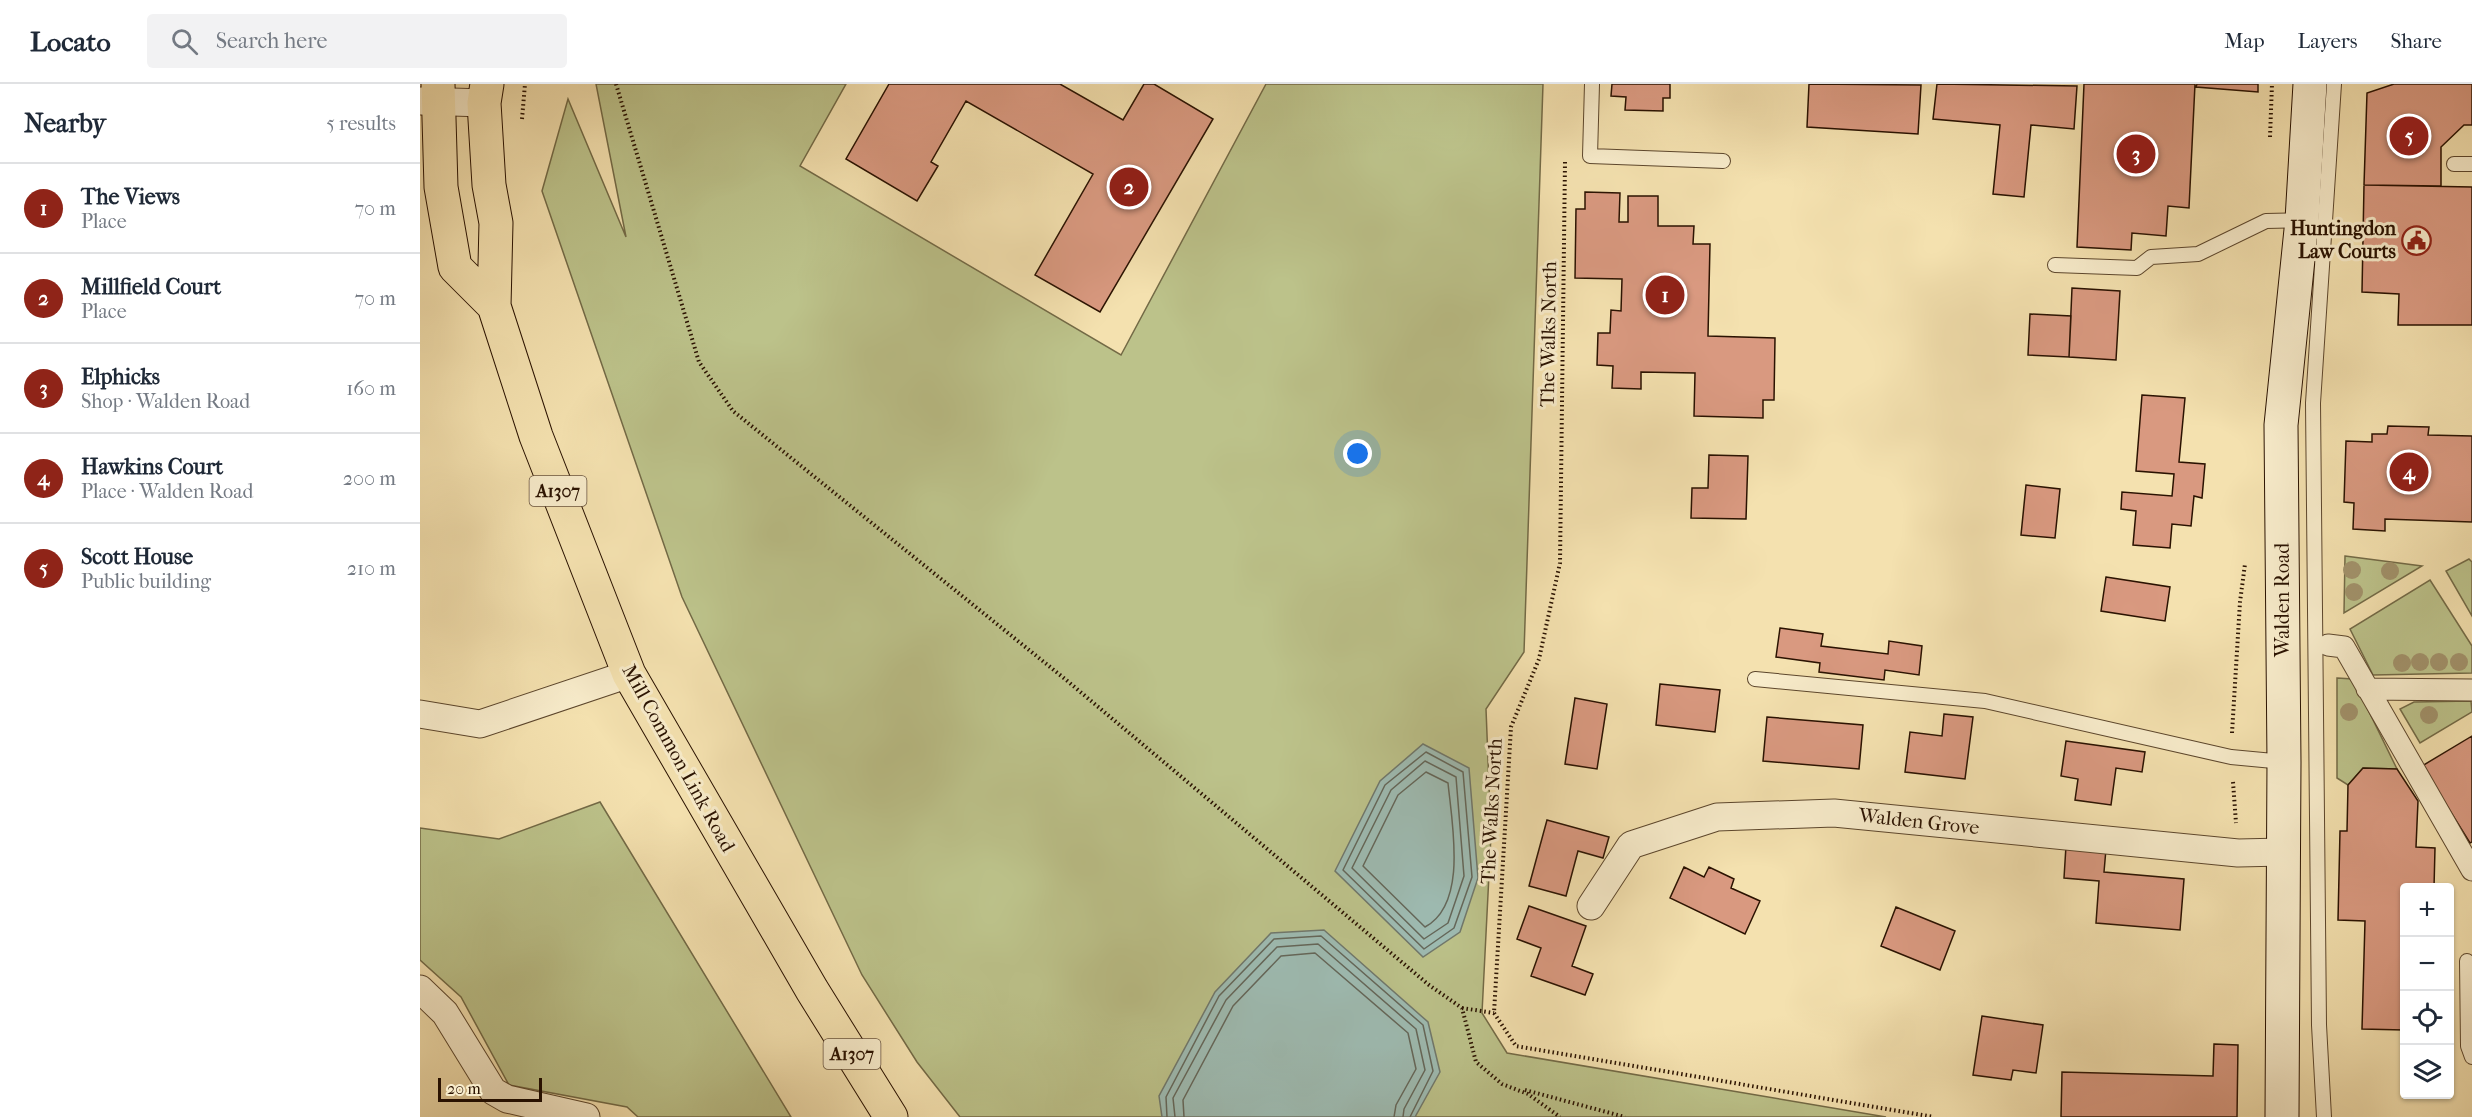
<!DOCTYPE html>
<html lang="en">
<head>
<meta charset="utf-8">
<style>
	body { margin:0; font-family:"IM FELL French Canon",serif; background:#f2f2f3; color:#1f2937 }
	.controls { position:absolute; right:18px; bottom:18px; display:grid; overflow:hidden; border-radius:6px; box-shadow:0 2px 4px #0004 }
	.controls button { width:54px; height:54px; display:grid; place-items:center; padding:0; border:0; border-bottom:2px solid #e0e1e3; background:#fff; color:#1f2937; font:30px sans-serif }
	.scale { position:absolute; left:18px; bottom:15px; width:104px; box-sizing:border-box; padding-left:6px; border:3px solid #2a1201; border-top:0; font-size:16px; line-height:21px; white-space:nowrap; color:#2a1201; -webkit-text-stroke:4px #f8eccb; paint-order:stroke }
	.you { position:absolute; left:938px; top:370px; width:21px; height:21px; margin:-15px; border:4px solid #fff; border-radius:50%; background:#1a73e8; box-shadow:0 0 0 9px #1a73e833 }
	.badge { display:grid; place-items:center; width:39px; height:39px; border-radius:50%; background:#8f2418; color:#fff; font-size:20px; font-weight:700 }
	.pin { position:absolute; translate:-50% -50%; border:3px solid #fff; box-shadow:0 2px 6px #0006 }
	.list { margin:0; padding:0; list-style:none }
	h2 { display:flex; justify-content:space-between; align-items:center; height:78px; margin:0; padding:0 24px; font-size:26px }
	h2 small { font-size:20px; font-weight:400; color:#747a83 }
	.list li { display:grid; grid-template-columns:39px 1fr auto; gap:18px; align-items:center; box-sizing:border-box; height:90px; padding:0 24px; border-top:2px solid #e0e1e3 }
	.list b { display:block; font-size:22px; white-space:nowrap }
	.list p { margin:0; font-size:20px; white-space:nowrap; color:#747a83 }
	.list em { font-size:20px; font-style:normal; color:#747a83 }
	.icon { flex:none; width:33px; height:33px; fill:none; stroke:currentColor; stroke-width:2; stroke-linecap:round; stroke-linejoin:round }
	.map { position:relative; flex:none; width:2052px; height:1033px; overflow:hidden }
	header { display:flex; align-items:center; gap:36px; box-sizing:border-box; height:84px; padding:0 30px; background:#fff; border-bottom:2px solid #e0e1e3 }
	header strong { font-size:28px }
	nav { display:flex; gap:33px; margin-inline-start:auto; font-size:21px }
	.search { width:420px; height:54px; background:#f2f2f3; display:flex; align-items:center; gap:15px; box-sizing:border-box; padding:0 21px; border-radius:6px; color:#747a83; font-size:22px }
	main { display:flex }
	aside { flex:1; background:#fff }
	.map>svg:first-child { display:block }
	.green { fill:#bcc28a; stroke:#736a46; stroke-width:1.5 }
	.water { fill:#9ebcb3; stroke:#70786c; stroke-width:1.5 }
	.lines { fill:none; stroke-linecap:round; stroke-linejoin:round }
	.shore { stroke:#64675a; stroke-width:1.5 }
	.building { fill:#d99980; stroke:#2a1201; stroke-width:1.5 }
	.service-casing { stroke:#5c462c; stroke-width:16 }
	.pedestrian-casing { stroke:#5c462c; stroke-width:23 }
	.minor-casing { stroke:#5c462c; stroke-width:29 }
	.secondary-casing { stroke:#2a1201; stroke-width:35 }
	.primary-casing { stroke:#2a1201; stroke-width:35 }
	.path { stroke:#2a1201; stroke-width:4; stroke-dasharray:1.5 3; stroke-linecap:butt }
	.service { stroke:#f8eccb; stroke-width:14 }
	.pedestrian { stroke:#f8eccb; stroke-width:21 }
	.minor { stroke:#f8eccb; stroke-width:27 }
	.secondary { stroke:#f8eccb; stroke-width:33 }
	.primary { stroke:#f4e1af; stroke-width:33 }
	.tree { fill:#a1916a }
	.labels { text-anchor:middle; stroke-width:6; stroke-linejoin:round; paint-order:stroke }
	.shield { fill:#f8eccb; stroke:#68533e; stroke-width:1.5 }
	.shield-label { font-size:18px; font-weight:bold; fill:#2a1201 }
	.poi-label { font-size:20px; font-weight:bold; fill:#2a1201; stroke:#f8eccb; text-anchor:end }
	.street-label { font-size:20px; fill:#2a1201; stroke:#f8eccb }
</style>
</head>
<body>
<header>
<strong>Locato</strong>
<div class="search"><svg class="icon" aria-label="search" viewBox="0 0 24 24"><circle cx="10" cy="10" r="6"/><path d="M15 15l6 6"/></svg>Search here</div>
<nav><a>Map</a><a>Layers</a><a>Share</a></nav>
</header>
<main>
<aside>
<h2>Nearby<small>5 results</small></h2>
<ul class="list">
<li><span class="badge">1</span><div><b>The Views</b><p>Place</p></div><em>70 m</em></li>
<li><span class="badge">2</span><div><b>Millfield Court</b><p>Place</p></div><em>70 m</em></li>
<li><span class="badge">3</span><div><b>Elphicks</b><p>Shop · Walden Road</p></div><em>160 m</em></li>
<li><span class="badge">4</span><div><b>Hawkins Court</b><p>Place · Walden Road</p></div><em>200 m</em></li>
<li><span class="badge">5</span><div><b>Scott House</b><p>Public building</p></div><em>210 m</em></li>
</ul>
</aside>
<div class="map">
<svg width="2052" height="1033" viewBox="0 0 2052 1033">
	<rect width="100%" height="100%" fill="#f4e1af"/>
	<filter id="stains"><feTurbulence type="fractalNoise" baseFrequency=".00333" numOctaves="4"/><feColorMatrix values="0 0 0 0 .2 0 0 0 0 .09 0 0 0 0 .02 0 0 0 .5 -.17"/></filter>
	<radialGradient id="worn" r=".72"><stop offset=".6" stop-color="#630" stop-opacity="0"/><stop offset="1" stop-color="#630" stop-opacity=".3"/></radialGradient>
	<path class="green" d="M 176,0 L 426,0 L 380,82 L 701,271 L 846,0 L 1123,0 L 1104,568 L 1066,625 L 1071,751 L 1062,929 L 1087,969 L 1466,1033 L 540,1033 L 497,978 L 442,891 L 262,513 L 122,107 L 148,15 L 206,153 Z
		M 1925,472 L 2002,482 L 1924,529 Z
		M 2049,475 L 2052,478 L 2052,532 L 2026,487 Z
		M 2010,496 L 2052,562 L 2052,589 L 1953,591 L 1930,545 Z
		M 1917,594 L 1933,595 L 1977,685 L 1943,684 L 1928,701 L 1917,694 Z
		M 2051,617 L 2052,628 L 2000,659 L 1980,625 L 1994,618 Z
		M 180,718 L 371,1033 L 218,1033 L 207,1023 L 89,1001 L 41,913 L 0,876 L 0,744 L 79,755 Z"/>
	<path class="water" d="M 1003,660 L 1049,684 L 1058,794 L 1040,848 L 1003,873 L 915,787 L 960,697 Z
		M 904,846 L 1008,938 L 1020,988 L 995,1033 L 742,1033 L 739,1012 L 795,908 L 851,849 Z"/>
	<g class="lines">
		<path class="shore" d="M 1006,668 L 1043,688 L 1052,793 L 1034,844 L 1004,865 L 923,786 L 965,701 Z
			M 1005,677 L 1036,693 L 1044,792 L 1028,839 L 1004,855 L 932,784 L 971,706 Z
			M 1006,688 L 1028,699 C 1032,740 1048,820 1005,843 L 943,782 L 978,711 Z
			M 747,1033 L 746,1013 L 799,912 L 854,855 L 901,852 L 1003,941 L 1013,987 L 990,1033
			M 755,1033 L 753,1014 L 806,916 L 857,863 L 898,860 L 996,945 L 1005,986 L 984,1025 L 983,1033
			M 764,1033 L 763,1016 L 813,922 L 861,872 L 895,869 L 988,949 L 996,985 L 976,1021 L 974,1033"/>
	</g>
	<path class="building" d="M 469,0 L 640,0 L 703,36 L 724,0 L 734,0 L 793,35 L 680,228 L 615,191 L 673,90 L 546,17 L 511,78 L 518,82 L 497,117 L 426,75 Z
		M 1192,0 L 1250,0 L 1250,14 L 1243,14 L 1243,27 L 1205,26 L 1206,13 L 1191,12 Z
		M 1389,0 L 1501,1 L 1498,50 L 1387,43 Z
		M 1517,0 L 1657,2 L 1654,45 L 1611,41 L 1604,113 L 1573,110 L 1580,41 L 1513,35 Z
		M 1664,0 L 1775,0 L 1769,124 L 1748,122 L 1746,152 L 1712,149 L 1711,166 L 1657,163 Z
		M 1777,0 L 1838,0 L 1838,8 L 1776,3 Z
		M 1974,0 L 2052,0 L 2052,41 L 2044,41 L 2021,63 L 2021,102 L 1944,101 L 1947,9 Z
		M 1944,101 L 2052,103 L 2052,241 L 1978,241 L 1979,210 L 1942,208 Z
		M 1165,108 L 1200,109 L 1199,138 L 1208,138 L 1208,112 L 1238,112 L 1238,142 L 1274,142 L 1273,160 L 1290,160 L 1288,252 L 1355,254 L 1354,316 L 1343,316 L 1343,334 L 1274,332 L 1275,289 L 1221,288 L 1221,305 L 1192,304 L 1193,282 L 1177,281 L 1178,249 L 1190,249 L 1191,226 L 1201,227 L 1202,195 L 1155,194 L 1156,125 L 1165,125 Z
		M 1652,204 L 1700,207 L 1696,276 L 1649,273 Z
		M 1610,230 L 1651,232 L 1649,273 L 1608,271 Z
		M 1722,311 L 1765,314 L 1759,378 L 1785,380 L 1782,414 L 1774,412 L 1771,442 L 1752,440 L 1750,464 L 1713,461 L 1716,427 L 1701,425 L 1702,408 L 1752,412 L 1754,390 L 1716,387 Z
		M 1968,342 L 2009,343 L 2008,351 L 2052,352 L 2052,438 L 1965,435 L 1965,447 L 1933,445 L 1934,419 L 1924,418 L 1926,357 L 1952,358 L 1952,350 L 1967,350 Z
		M 1289,371 L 1328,372 L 1326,435 L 1271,434 L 1272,404 L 1288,404 Z
		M 1606,401 L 1640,405 L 1635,454 L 1601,451 Z
		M 1686,493 L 1750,503 L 1745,537 L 1681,527 Z
		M 1360,544 L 1403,550 L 1401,562 L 1468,570 L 1469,557 L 1502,562 L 1499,591 L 1465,586 L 1464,596 L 1399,588 L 1400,579 L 1356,573 Z
		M 1240,600 L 1300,606 L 1295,648 L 1236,641 Z
		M 1155,614 L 1187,620 L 1177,685 L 1145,680 Z
		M 1524,630 L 1553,633 L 1545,695 L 1485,688 L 1490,648 L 1522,652 Z
		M 1347,633 L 1443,641 L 1439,685 L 1343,677 Z
		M 2052,652 L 2052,758 L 2050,759 L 2002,682 Z
		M 1646,657 L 1725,668 L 1722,688 L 1696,684 L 1691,721 L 1655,716 L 1658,695 L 1641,692 Z
		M 1943,684 L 1977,685 L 1998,717 L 1996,763 L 2015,764 L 2014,804 L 1984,804 L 1984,946 L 1942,945 L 1945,837 L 1918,836 L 1920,747 L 1927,747 L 1928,701 Z
		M 1127,736 L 1189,753 L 1183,774 L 1158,767 L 1146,812 L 1109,802 Z
		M 1646,762 L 1686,765 L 1684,788 L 1764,795 L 1760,846 L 1676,839 L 1679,797 L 1644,794 Z
		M 1264,783 L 1284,793 L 1289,783 L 1314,795 L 1311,804 L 1340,817 L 1325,850 L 1250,814 Z
		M 1109,822 L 1166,842 L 1152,882 L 1173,890 L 1165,911 L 1111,892 L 1121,864 L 1097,855 Z
		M 1476,823 L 1535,847 L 1520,886 L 1461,862 Z
		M 1562,932 L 1623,941 L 1616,989 L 1593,986 L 1591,996 L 1553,991 Z
		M 1794,960 L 1818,961 L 1817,1033 L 1641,1033 L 1642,988 L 1793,992 Z"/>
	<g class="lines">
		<defs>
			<path id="service" d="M 1172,0 L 1170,72 L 1303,77
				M 2034,80 L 2052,80
				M 1635,181 L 1717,184 L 1731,173 L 1778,170 L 1846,137 L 1882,136
				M 1335,595 L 1565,617 L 1811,673 L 1864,678
				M 2047,877 L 2048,962 L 2052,973
				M 1904,1033 L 1899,941 L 1893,319 L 1914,0"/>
			<path id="pedestrian" d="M 1908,561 L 1924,563 L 2052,786
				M 1947,605 L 2052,606"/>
			<path id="minor" d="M 0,17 L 64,19
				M 0,630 L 60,640 L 209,590
				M 1171,822 L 1211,761 L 1297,733 L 1414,729 L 1818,769 L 1863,768
				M 0,905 L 25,929 L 73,1007 L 87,1015 L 166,1033"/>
			<path id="secondary" d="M 1862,1033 L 1864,678 L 1861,341 L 1882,136 L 1890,0"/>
			<path id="primary" d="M 18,0 L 21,103 L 35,183 L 74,222
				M 67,0 L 64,19 L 69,101 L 76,139 L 74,222 L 116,352 L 209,590 L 392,906 L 471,1033"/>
		</defs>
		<use href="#service" class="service-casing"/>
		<use href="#pedestrian" class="pedestrian-casing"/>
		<use href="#minor" class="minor-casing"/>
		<use href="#secondary" class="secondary-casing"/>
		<use href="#primary" class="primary-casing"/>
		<path class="path" d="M 196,0 L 279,278 L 313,327 L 645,595 L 1009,901 L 1042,924 L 1056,978 L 1082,1000 L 1108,1010 L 1140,1033
			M 102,35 L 105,0
			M 1850,53 L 1852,0
			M 1145,78 L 1140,479 L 1119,575 L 1091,643 L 1074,929 L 1096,962 L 1514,1033
			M 1812,649 L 1820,518 L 1825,480
			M 1813,698 L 1816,739
			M 1042,924 L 1074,929
			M 1105,1006 L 1205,1033"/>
		<use href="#service" class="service"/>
		<use href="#pedestrian" class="pedestrian"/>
		<use href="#minor" class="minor"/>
		<use href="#secondary" class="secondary"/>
		<use href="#primary" class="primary"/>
	</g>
	<g class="tree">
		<circle cx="1932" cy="486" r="9"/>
		<circle cx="1970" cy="487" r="9"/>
		<circle cx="1934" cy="508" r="9"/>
		<circle cx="2000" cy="578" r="9"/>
		<circle cx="2019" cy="578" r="9"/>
		<circle cx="2039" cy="578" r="9"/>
		<circle cx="1982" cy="579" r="9"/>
		<circle cx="1929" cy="628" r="9"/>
		<circle cx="2009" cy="631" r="9"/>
	</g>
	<defs>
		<symbol id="civic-ring" viewBox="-11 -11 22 22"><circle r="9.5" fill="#f8eccb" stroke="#8f2418" stroke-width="1.5"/><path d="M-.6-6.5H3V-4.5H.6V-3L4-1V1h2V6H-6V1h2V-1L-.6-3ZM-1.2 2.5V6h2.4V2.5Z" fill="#8f2418"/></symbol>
	</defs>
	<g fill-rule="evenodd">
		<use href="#civic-ring" x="1980" y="140" width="33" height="33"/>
	</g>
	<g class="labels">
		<g class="shield">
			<rect x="109.5" y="392" width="57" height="30" rx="4.5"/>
			<rect x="403.5" y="955" width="57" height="30" rx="4.5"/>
		</g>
		<g class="shield-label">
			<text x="138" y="413">A1307</text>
			<text x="432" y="976">A1307</text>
		</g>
		<g class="poi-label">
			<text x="1976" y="151">Huntingdon<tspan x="1976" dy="23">Law Courts</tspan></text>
		</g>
		<g class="street-label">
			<text transform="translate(1128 250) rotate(-89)" y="7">The Walks North</text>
			<text transform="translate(1862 516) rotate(-90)" y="7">Walden Road</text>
			<text transform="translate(259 674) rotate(61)" y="7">Mill Common Link Road</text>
			<text transform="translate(1071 727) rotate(-87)" y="7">The Walks North</text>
			<text transform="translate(1499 737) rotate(6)" y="7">Walden Grove</text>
		</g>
	</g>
	<rect width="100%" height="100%" filter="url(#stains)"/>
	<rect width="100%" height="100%" fill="url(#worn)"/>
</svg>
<div class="controls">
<button>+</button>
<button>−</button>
<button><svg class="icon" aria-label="locate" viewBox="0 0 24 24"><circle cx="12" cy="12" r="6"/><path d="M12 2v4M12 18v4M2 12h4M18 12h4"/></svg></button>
<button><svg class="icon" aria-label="layers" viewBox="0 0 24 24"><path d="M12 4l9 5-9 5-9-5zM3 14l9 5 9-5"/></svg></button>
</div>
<div class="scale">20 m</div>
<div class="you"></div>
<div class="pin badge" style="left:1245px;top:211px">1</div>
<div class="pin badge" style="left:709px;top:103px">2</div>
<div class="pin badge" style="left:1716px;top:70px">3</div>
<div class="pin badge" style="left:1989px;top:388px">4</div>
<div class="pin badge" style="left:1989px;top:52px">5</div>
</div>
</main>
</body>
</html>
